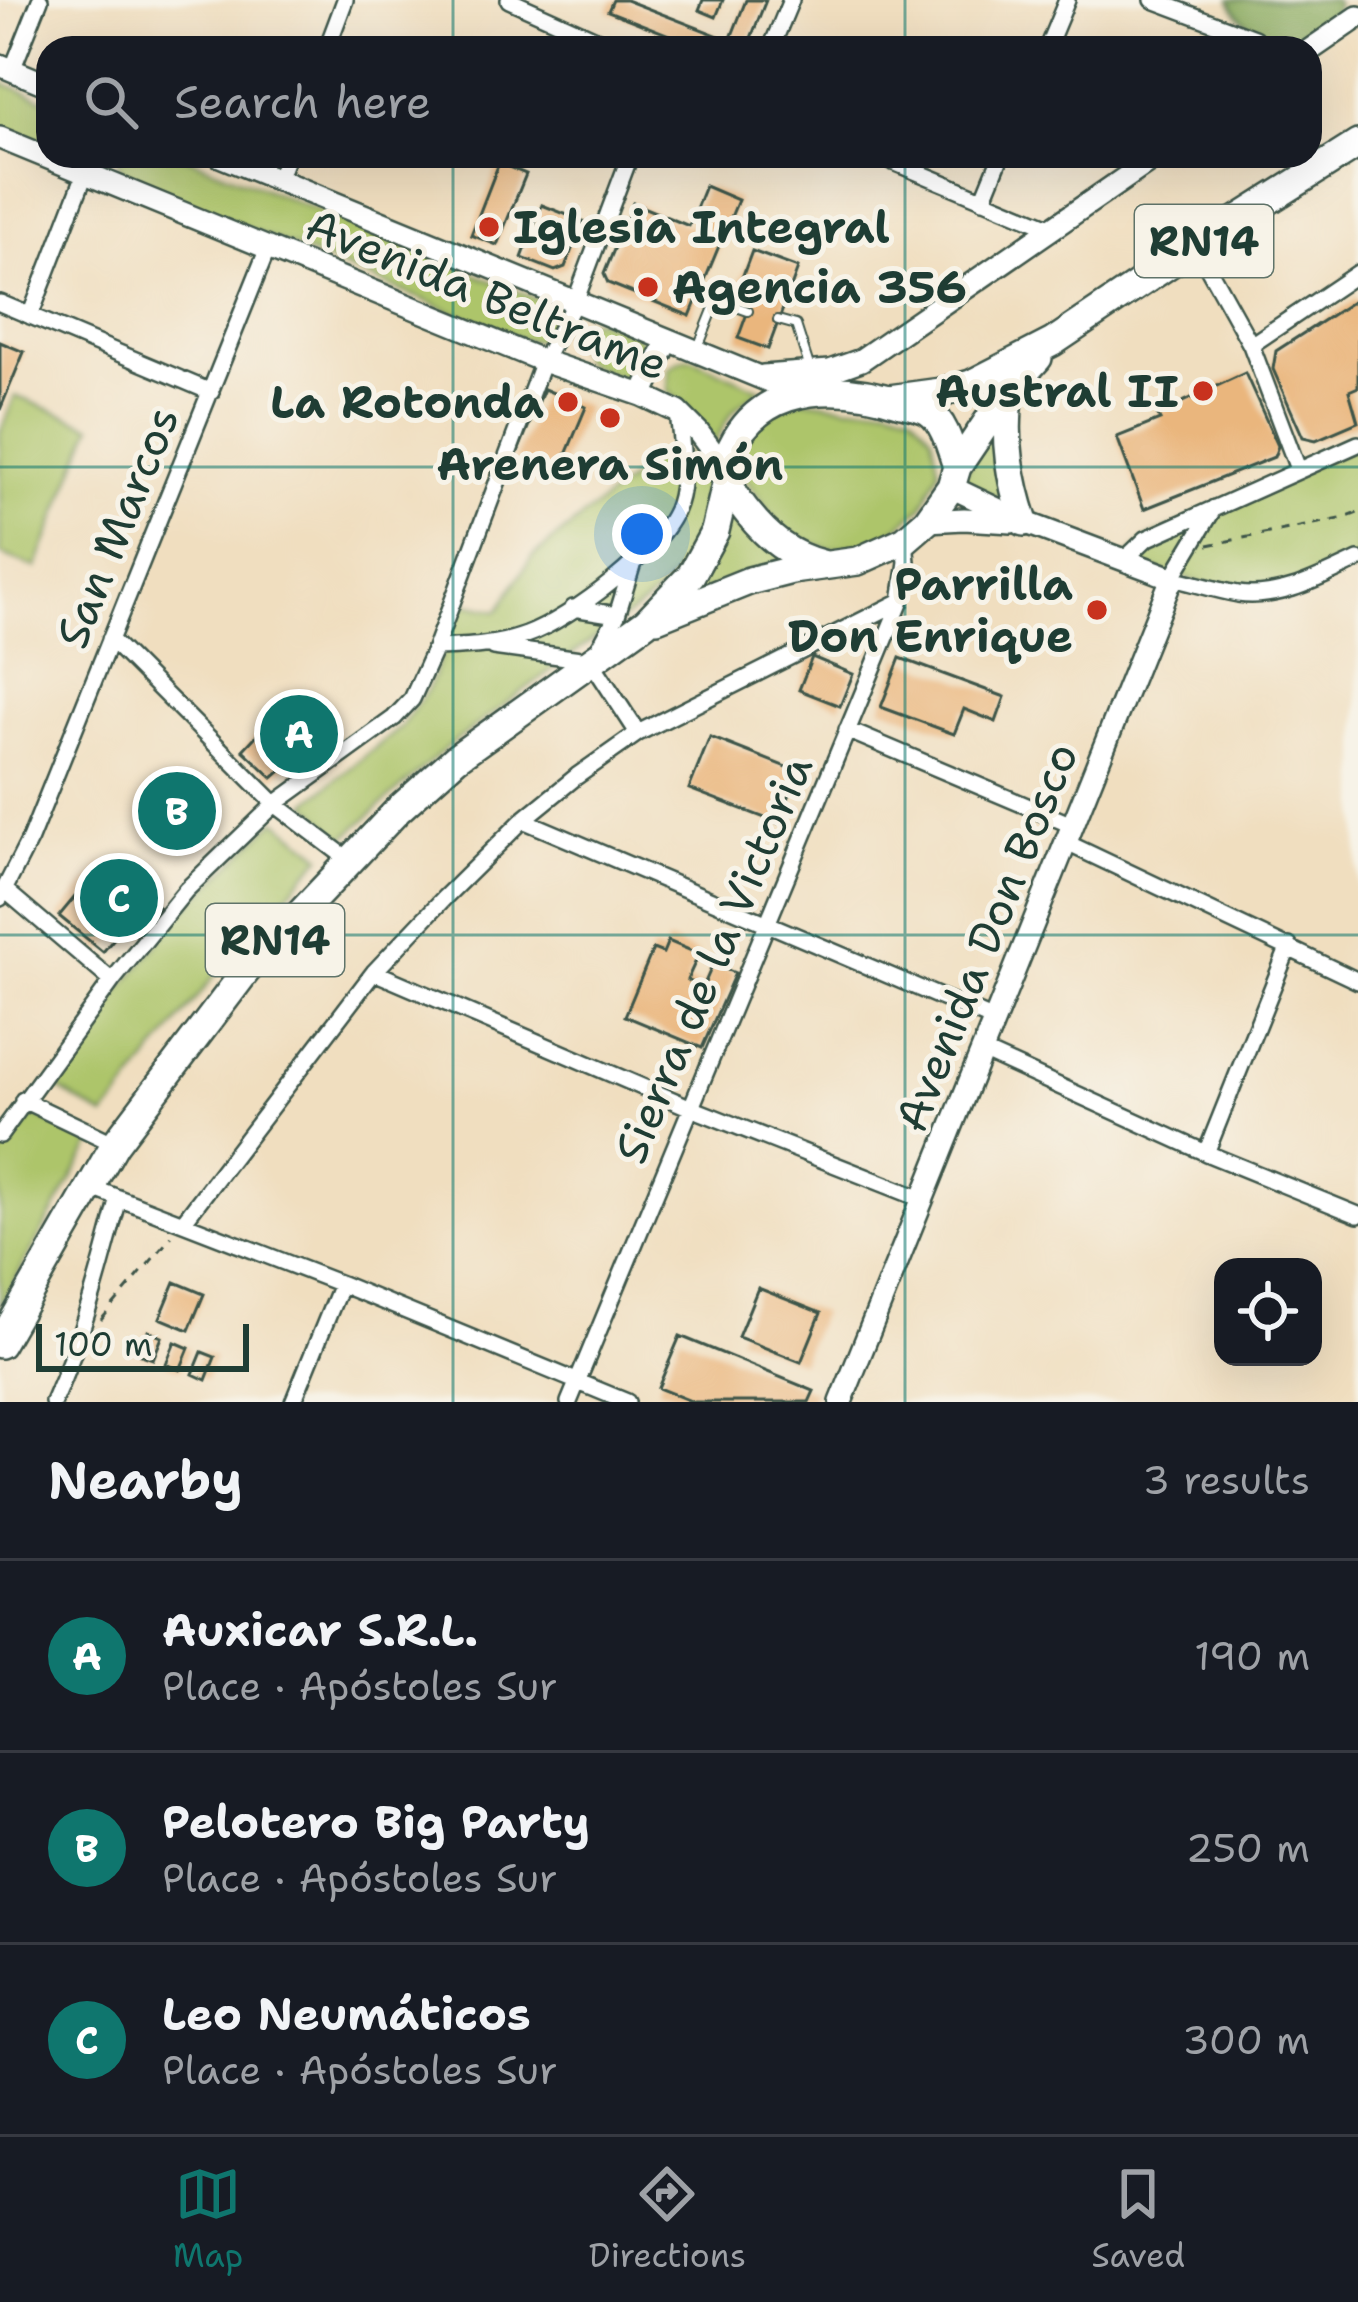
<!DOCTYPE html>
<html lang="en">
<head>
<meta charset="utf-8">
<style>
	body { margin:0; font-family:"Shantell Sans",sans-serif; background:#20242c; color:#f1f3f6 }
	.controls { position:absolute; right:36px; bottom:36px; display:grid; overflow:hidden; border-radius:24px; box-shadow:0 12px 48px #0002 }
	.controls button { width:108px; height:108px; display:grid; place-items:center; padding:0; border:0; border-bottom:3px solid #363941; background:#171b24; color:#f1f3f6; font:60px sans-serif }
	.scale { position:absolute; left:36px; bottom:30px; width:213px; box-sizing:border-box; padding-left:12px; border:6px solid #1f3d34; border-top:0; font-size:33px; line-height:42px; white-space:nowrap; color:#1f3d34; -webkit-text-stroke:9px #f7f3e8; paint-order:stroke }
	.you { position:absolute; left:642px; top:534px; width:42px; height:42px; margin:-30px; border:9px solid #fff; border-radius:50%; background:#1a73e8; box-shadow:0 0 0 18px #1a73e833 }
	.badge { display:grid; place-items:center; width:78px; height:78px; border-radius:50%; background:#0f766e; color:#fff; font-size:39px; font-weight:700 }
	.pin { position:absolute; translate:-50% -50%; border:6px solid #fff; box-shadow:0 3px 12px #0006 }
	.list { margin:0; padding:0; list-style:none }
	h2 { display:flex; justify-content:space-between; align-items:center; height:156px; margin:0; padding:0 48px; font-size:51px }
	h2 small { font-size:39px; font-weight:400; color:#9ea1a6 }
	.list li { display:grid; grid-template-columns:78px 1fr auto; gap:36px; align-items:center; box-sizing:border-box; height:192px; padding:0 48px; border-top:3px solid #363941 }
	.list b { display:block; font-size:45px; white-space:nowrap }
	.list p { margin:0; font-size:39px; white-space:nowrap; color:#9ea1a6 }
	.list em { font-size:39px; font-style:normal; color:#9ea1a6 }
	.icon { flex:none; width:66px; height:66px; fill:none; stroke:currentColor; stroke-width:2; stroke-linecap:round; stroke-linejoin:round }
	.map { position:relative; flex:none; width:1358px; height:1402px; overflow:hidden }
	.search { position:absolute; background:#171b24; box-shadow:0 12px 48px #0002; left:36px; right:36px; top:36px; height:132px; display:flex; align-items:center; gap:30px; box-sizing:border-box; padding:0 42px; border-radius:36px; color:#9ea1a6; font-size:45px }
	.sheet { height:732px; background:#171b24 }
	nav { display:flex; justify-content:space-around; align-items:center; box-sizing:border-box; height:168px; border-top:3px solid #363941; background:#171b24; font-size:33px; color:#9ea1a6 }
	nav a { display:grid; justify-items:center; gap:6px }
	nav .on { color:#0f766e }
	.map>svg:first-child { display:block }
	.green { fill:#adc56a; stroke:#66814f; stroke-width:3 }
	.forest { fill:#8aaa5e; stroke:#547449; stroke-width:3 }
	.building { fill:#eab67d }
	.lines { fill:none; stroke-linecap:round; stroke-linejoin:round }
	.lane-casing { stroke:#3e5549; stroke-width:12 }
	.street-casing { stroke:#3e5549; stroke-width:20 }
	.secondary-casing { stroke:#3e5549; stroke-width:26 }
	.highway-casing { stroke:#3e5549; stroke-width:32 }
	.path { stroke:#3e5549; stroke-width:3; stroke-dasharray:9 9; stroke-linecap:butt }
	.lane { stroke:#fff; stroke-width:8 }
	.street { stroke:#fff; stroke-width:15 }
	.secondary { stroke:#fff; stroke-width:21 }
	.highway { stroke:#fff; stroke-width:27 }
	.grid { fill:none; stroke:#0f766e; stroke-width:3; stroke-opacity:0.55 }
	.poi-dot { fill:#c8321e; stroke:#f7f3e8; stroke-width:4.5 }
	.labels { text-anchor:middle; stroke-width:10; stroke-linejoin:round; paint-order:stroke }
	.shield { fill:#f7f3e8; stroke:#60746a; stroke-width:3 }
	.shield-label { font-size:42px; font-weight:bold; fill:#1f3d34 }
	.poi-label { font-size:45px; font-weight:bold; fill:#1f3d34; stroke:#f7f3e8; text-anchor:end }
	.street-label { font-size:45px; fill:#1f3d34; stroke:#f7f3e8 }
</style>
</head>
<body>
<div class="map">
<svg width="1358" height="1402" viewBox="0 0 1358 1402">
	<rect width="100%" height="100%" fill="#f7f3e8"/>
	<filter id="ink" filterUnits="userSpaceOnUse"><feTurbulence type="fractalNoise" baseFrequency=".00833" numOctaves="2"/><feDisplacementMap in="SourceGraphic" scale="24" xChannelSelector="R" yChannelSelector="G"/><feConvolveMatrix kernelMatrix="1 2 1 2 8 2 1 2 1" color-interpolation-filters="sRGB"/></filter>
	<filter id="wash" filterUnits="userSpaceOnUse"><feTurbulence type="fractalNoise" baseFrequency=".004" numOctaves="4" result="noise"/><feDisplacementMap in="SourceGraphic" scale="48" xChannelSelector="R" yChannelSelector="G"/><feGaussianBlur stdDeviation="2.7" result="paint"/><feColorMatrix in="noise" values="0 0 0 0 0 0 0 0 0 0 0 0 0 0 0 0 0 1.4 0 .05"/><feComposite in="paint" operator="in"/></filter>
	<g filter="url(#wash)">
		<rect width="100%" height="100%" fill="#f0debf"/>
		<path class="green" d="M 0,82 L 48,101 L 48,144 L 32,142 L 0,129 Z
			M 117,156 L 183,156 L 541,301 C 557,324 551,346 520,339 L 123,178 Z
			M 595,319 C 612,326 651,334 651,358 C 651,361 645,373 643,376 C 623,385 600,369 582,361 L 575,341 L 576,328 L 584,322 Z
			M 691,358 L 762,390 C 735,402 726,419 715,444 L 682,403 L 668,391 L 669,368 L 681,360 Z
			M 15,396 L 92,426 L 36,568 L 0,554 L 0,433 Z
			M 801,399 L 848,406 L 887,405 L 911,412 L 932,435 L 939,470 L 922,507 L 880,542 L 829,549 L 786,533 L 739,471 L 739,447 L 755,417 Z
			M 995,424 L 995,464 L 1010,503 L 960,480 Z
			M 1358,444 L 1358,560 L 1303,585 L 1242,595 L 1124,560 L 1146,539 Z
			M 663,454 L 697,455 L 709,521 L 687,563 L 645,604 L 581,648 L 445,749 L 343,839 L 307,803 L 400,728 L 428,689 L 462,603 L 498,611 L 531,558 Z
			M 727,494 L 792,561 L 686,597 Z
			M 276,820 L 322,856 L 225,962 L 105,1117 L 56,1087 L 118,993 L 185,910 Z
			M 34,1115 L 92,1143 L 0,1307 L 0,1153 Z"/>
		<path class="forest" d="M 1230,0 L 1334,0 L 1337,5 L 1328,28 L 1291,47 C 1269,35 1237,25 1230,0 Z"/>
		<g id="blocks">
			<path class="building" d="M 613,0 L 626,0 L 719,36 L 714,48 L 702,48 L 608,11 Z
				M 703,0 L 723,0 L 716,17 L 699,10 Z
				M 746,0 L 766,0 L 747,48 L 727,48 Z
				M 499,163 L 526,174 L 497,245 L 471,235 Z
				M 705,186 L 738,200 L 690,316 L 608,283 L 604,274 L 633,203 L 689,226 Z
				M 542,205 L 583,221 L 565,267 L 555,271 L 522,258 Z
				M 752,251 L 798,268 L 768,349 L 738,338 L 756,289 L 740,283 Z
				M 1358,298 L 1358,387 L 1349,391 L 1358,422 L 1316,440 L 1303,437 L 1273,369 L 1276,351 Z
				M 0,342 L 24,352 L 0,410 Z
				M 1245,373 L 1278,446 L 1274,457 L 1144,509 L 1117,437 L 1160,420 L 1157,414 Z
				M 544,389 L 586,407 L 557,476 L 515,459 Z
				M 812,657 L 853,674 L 840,706 L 799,690 Z
				M 900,658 L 1005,697 L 996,722 L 964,709 L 954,734 L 881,707 Z
				M 301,710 L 323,735 L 273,778 L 243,750 L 267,724 L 275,733 Z
				M 710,737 L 799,772 L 778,823 L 689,789 Z
				M 165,781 L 209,819 L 189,842 L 145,804 Z
				M 103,863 L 158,907 L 135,934 L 125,925 L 103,952 L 59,916 Z
				M 668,941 L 699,954 L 687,980 L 703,987 L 713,964 L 735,973 L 702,1048 L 625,1016 L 653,949 L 663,953 Z
				M 175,1282 L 204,1294 L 189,1330 L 160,1318 Z
				M 758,1288 L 821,1313 L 801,1362 L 738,1337 Z
				M 148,1331 L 162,1337 L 153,1359 L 139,1354 Z
				M 680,1336 L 814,1391 L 809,1402 L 693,1402 L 658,1388 Z
				M 175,1342 L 189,1348 L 180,1370 L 166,1364 Z
				M 202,1352 L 215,1357 L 206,1380 L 193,1374 Z"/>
		</g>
	</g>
	<g filter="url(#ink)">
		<use href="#blocks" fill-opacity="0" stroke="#3e5549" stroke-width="3"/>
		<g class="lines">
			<defs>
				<path id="lane" d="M 778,320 L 796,325 L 810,369
					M 697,350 L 717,300 L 748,311"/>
				<path id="street" d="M 509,0 L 616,48
					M 1153,0 L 1254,38 L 1266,48
					M 327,48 L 345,0
					M 771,48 L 791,0
					M 1047,48 L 1067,0
					M 12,70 L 40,0
					M 879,156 L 1052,228
					M 278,180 L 287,156
					M 983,200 L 1001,156
					M 1196,246 L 1251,345 L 1298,469
					M 0,303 L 211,392
					M 30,316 L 92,156
					M 1251,345 L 1358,273
					M 1214,508 L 1172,578 C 1194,583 1216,590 1238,594 C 1280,600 1321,577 1358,560
					M 1124,560 L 1146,539 L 1358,444
					M 573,608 L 617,615
					M 110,639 L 275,804 L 349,860
					M 493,647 L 588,660
					M 435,648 L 543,361 L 575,302 L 630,156
					M 599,648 L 617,615 L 632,566
					M 591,661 L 638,733
					M 847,730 L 1074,826
					M 523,820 L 994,1020
					M 1067,843 L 1358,981
					M 5,890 L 112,981
					M 0,898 L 30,839 L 268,248
					M 374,972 L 691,1108 L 922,1199
					M 982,1051 L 1206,1153 L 1358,1215
					M 23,1100 L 115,1144
					M 0,1135 L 112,981 L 186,890 L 275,804 L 394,718 L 412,699 L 435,648 C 466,647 497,646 526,635 C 569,620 665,548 678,504 C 687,476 681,442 678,412
					M 1206,1153 L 1289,946
					M 90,1187 L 341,1284 L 627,1402
					M 183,1222 L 374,972 L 445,897 L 523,820 L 577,776 L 638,733 L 901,601
					M 53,1402 C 84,1333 100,1271 119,1198
					M 293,1402 L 341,1284
					M 569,1402 L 901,601 L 907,562 L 905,540"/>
				<path id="secondary" d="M 1310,50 L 1358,17
					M 0,65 L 48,85
					M 0,138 L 543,361 L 642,395 L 678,412 L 698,432 L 725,468
					M 220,156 L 798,393
					M 763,376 L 830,371 L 861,360 L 1157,156
					M 642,395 L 668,340
					M 927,521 L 964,519 L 1012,522
					M 841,1402 L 1172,578 L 1024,522 L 951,487"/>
				<path id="highway" d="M 1009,397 C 1004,442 1010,480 1024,522
					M 889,399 L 941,392 L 971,384 L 1053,342 L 1196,246 L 1358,144
					M 822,564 C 790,556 768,538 748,513 C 727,487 718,469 736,439 C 770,381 845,384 901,403 C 909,405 921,407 928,411 C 945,422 951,449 957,467
					M 657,618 L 749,581 L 792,570 L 858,561 L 905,540 L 927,521 L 951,487 L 957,467 L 1009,390 L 1038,358
					M 0,1344 L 115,1144 L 246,971 L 398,810 L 456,758 L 646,622 L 691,575 L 715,531 L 727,480"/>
			</defs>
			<use href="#lane" class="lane-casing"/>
			<use href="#street" class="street-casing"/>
			<use href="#secondary" class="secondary-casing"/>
			<use href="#highway" class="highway-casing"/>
			<path class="path" d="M 1208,545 L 1345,518 L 1358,513
				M 101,1320 L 172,1236"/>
			<use href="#lane" class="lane"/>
			<use href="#street" class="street"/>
			<use href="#secondary" class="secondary"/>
			<use href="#highway" class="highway"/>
		</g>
	</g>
	<path class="grid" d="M 453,0 L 453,48M 905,0 L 905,48M 453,156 L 453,1402M 905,156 L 905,1402M 0,467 L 1358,467M 0,935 L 1358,935"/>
	<g class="poi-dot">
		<circle cx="489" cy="227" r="12"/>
		<circle cx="648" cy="287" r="12"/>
		<circle cx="1203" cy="391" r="12"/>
		<circle cx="568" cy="402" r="12"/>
		<circle cx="610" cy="418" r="12"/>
		<circle cx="1097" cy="610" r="12"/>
	</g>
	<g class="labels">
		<g class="shield">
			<rect x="1135" y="205" width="138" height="72" rx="9"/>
			<rect x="206" y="904" width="138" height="72" rx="9"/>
		</g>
		<g class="shield-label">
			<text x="1204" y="256">RN14</text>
			<text x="275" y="955">RN14</text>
		</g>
		<g class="poi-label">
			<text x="513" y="243" text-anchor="start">Iglesia Integral</text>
			<text x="672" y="303" text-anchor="start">Agencia 356</text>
			<text x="1179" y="407">Austral II</text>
			<text x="544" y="418">La Rotonda</text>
			<text x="610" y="480" text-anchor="middle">Arenera Simón</text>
			<text x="1073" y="600">Parrilla<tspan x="1073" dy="52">Don Enrique</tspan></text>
		</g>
		<g class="street-label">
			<text transform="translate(487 294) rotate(22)" y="16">Avenida Beltrame</text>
			<text transform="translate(117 527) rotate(-68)" y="16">San Marcos</text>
			<text transform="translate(986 937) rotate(-68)" y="16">Avenida Don Bosco</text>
			<text transform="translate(713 959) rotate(-67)" y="16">Sierra de la Victoria</text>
		</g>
	</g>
</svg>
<div class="controls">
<button><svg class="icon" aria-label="locate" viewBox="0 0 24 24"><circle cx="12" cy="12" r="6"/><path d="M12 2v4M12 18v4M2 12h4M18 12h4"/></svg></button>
</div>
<div class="scale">100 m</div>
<div class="you"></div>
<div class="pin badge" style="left:299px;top:734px">A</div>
<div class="pin badge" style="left:177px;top:811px">B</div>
<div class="pin badge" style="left:119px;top:898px">C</div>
<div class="search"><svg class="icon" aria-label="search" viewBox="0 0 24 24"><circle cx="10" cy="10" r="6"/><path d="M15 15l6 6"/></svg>Search here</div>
</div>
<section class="sheet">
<h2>Nearby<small>3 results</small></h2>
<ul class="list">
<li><span class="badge">A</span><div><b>Auxicar S.R.L.</b><p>Place · Apóstoles Sur</p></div><em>190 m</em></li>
<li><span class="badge">B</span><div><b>Pelotero Big Party</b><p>Place · Apóstoles Sur</p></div><em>250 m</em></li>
<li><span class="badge">C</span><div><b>Leo Neumáticos</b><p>Place · Apóstoles Sur</p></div><em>300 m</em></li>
</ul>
</section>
<nav>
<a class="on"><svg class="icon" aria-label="map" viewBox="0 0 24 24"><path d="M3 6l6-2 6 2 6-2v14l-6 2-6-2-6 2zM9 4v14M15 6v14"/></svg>Map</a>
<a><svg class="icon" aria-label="directions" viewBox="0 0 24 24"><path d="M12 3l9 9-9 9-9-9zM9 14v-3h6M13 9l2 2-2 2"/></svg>Directions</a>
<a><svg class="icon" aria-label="saved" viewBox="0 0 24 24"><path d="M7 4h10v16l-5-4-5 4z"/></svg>Saved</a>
</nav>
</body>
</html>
